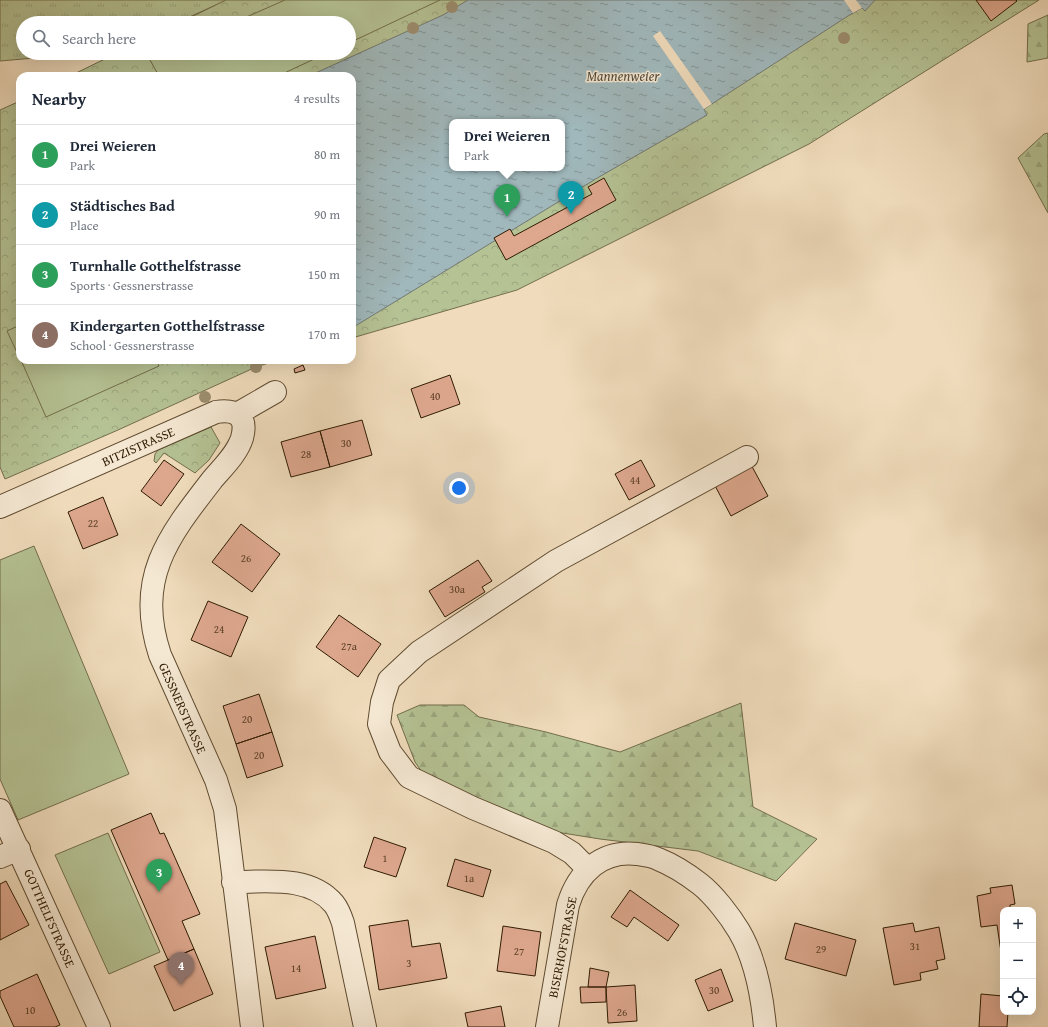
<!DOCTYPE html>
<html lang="en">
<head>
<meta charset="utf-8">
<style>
	body { margin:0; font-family:"Gentium Book Plus",serif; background:#f2f2f3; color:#1f2937 }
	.controls { position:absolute; right:12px; bottom:12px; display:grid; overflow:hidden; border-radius:8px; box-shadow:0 4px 16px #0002 }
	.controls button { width:36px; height:36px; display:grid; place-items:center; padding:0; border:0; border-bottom:1px solid #e0e1e3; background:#fff; color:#1f2937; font:20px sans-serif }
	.you { position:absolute; left:459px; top:488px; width:14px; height:14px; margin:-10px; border:3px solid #fff; border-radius:50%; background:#1a73e8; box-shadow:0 0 0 6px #1a73e833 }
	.badge { display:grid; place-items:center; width:26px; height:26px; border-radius:50%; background:#7c3aed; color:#fff; font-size:13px; font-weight:700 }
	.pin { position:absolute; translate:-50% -33px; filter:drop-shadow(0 1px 2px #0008) }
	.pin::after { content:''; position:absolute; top:21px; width:14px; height:12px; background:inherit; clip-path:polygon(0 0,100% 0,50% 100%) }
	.popup { position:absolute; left:449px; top:119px; width:116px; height:52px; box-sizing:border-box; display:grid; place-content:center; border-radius:8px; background:#fff; filter:drop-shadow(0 1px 3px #0005); font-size:13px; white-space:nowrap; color:#747a83 }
	.popup b { font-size:15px; color:#1f2937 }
	.popup::after { content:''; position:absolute; left:50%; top:100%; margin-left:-8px; border:8px solid transparent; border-top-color:#fff }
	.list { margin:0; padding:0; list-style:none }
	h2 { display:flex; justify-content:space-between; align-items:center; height:52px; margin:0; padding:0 16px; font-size:17px }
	h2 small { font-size:13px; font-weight:400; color:#747a83 }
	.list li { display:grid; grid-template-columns:26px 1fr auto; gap:12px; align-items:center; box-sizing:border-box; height:60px; padding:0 16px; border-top:1px solid #e0e1e3 }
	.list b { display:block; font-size:15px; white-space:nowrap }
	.list p { margin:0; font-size:13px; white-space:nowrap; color:#747a83 }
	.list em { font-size:13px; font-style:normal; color:#747a83 }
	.icon { flex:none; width:22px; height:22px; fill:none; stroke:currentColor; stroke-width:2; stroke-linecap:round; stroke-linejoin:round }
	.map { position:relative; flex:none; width:1048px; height:1027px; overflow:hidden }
	.search { position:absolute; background:#fff; box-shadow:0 4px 16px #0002; left:16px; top:16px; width:340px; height:44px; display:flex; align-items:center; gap:10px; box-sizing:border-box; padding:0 14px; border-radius:22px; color:#747a83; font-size:15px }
	.panel { position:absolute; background:#fff; box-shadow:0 4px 16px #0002; left:16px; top:72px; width:340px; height:292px; border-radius:12px }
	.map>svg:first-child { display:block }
	.grass { fill:url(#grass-tufts); stroke:#726e4b }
	.forest { fill:url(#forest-firs); stroke:#726e4b }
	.park { fill:url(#park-crowns); stroke:#726e4b; fill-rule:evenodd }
	.garden { fill:#b5c294; stroke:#726e4b }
	.water { fill:url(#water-ripples); stroke:#737972; fill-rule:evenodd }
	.pier { fill:#f0dcbc }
	.building { fill:#dea88f; stroke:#2f1b02 }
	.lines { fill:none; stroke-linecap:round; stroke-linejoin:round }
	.minor-casing { stroke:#5f4b30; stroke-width:24 }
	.minor { stroke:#f5e8d3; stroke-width:22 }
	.tree { fill:#9c8d6e }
	.labels { text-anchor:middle; stroke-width:3; stroke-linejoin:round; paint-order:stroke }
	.number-label { font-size:11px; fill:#5b3e25 }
	.street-label { font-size:13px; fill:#2f1b02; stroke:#f5e8d3 }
	.water-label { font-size:14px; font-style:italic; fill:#514a3a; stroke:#f5e8d3 }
</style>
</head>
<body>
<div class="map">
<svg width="1048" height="1027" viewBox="0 0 1048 1027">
	<defs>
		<pattern id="grass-tufts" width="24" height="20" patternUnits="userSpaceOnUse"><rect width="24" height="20" fill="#b5c294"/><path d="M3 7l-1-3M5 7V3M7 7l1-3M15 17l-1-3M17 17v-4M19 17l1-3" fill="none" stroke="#9ca67e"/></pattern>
		<pattern id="forest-firs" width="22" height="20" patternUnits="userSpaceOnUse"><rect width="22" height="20" fill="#b5c294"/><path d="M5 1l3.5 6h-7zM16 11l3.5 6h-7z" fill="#9ca67e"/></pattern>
		<pattern id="park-crowns" width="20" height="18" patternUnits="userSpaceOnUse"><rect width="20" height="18" fill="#b5c294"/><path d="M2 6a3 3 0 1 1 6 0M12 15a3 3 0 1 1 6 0" fill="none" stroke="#9ca67e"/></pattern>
		<pattern id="water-ripples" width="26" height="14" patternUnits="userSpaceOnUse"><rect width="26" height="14" fill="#a0b8bc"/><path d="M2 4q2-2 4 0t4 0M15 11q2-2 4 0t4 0" fill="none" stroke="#839597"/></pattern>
	</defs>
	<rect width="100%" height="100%" fill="#f0dcbc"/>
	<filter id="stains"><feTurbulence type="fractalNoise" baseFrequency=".005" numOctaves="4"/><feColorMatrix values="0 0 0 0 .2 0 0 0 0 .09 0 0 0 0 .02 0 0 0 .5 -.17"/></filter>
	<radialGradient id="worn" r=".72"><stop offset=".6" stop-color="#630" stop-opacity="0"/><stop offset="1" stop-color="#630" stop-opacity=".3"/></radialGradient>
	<path class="grass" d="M 0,0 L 227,0 L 176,23 L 23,23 L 23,53 L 90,53 L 71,59 L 57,56 L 0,61 Z"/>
	<path class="forest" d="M 1048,15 L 1048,58 L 1027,62 L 1028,24 Z
		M 1048,133 L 1048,213 L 1018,158 L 1044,134 Z
		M 741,703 L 753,807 L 817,839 L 776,881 L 698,851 L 600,839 L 531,828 L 444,804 L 415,762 L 397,715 L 420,705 L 464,705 L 479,717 L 546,732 L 620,752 Z"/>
	<path class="park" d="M 226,0 L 1039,0 L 809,144 L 517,290 L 352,338 L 352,76 L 70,76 L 117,53 L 349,53 L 349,23 L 179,23 ZM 452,122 L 562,122 L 562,168 L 452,168 Z
		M 20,101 L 20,360 L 278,360 L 256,367 L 118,430 L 5,479 L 0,467 L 0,110 Z
		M 211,427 L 220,443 L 209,460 L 195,473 L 164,453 L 156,463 L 154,461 L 155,454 L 158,450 Z"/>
	<path class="garden" d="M 285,0 L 440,0 L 349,43 L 349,23 L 233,23 Z
		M 166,53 L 327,53 L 278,76 L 159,76 L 150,60 Z
		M 20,325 L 20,359 L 7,331 Z
		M 21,360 L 156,360 L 159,366 L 46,417 Z
		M 34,546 L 129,774 L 18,820 L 0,779 L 0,560 Z
		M 108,833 L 160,952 L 109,974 L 55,855 Z"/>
	<path class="water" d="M 468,0 L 875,0 L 865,11 L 862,8 L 848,16 L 704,109 L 707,115 L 599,177 L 352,328 L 352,76 L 309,76 L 443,15 ZM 452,122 L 562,122 L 562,168 L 452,168 Z"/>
	<path class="pier" d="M 844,0 L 856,0 L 862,8 L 853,13 Z
		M 660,31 L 712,104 L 707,107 L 704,109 L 653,36 Z"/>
	<path class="building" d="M 976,0 L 1016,0 L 1017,1 L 991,21 Z
		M 604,178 L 616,200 L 506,260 L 494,238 L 510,229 L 514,236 L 592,194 L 588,187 Z
		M 303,365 L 305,370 L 295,373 L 294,369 Z
		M 450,375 L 460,404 L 421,418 L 411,389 Z
		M 362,420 L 372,455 L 330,467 L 320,431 Z
		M 320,431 L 330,467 L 291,477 L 281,442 Z
		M 164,460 L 184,474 L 161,506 L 141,491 Z
		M 641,460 L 655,486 L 629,500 L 615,474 Z
		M 749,461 L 768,496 L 731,516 L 712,480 Z
		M 103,497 L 118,535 L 83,549 L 68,512 Z
		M 241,524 L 280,554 L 252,592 L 212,562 Z
		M 478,560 L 492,581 L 482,587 L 485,592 L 445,617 L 429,591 Z
		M 208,601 L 248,617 L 231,657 L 191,640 Z
		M 339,615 L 381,644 L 358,677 L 316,647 Z
		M 259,694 L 272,732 L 236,744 L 223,706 Z
		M 272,732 L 283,766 L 247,778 L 236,744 Z
		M 151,813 L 160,834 L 164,833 L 200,914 L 182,921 L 194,949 L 168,960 L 111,830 Z
		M 374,837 L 406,848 L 396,877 L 364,867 Z
		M 455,859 L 491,870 L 483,897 L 447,886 Z
		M 6,881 L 29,925 L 0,940 L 0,884 Z
		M 1012,885 L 1015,904 L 1010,905 L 1010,910 L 1003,910 L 1003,952 L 1001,952 L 997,925 L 981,927 L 977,896 L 991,893 L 990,888 Z
		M 630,890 L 679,925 L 668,941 L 634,917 L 627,927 L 611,917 Z
		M 408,920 L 412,947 L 440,943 L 447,978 L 379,990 L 369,926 Z
		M 795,923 L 856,940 L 846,976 L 785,959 Z
		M 913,923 L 915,932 L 939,927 L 945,959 L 936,961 L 938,969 L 920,973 L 921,980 L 894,985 L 883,928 Z
		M 503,926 L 541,932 L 535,976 L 497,971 Z
		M 315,936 L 326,988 L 276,999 L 265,947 Z
		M 194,949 L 213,994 L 174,1011 L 154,966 Z
		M 590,968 L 609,972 L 606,987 L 588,987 Z
		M 721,969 L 733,1001 L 708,1011 L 695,980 Z
		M 37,974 L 60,1025 L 55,1027 L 14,1027 L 0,996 L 0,991 Z
		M 635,985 L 637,1021 L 608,1023 L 606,987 Z
		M 580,987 L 606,987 L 606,1002 L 581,1003 Z
		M 981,994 L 1003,996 L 1003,1012 L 1008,1012 L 1007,1027 L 979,1027 Z
		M 501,1006 L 505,1027 L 468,1027 L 465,1013 Z"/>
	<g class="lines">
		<defs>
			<path id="minor" d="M 237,414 L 275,392
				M 0,507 L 216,412 C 236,409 248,416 242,438 C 237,454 222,468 212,480 C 167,538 135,579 160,655 L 216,780 L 225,809 L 252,1027
				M 0,810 L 99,1027
				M 0,857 L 19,849
				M 588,869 L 572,853 L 554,842 L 473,808 L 409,777 L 390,752 L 379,724 L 382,702 L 389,680 L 419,652 L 556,561 L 747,457
				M 233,882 C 266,882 310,875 334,904 C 338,909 341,917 343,923 L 365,1027
				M 547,1027 L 568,905 C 578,872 602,850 637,854 C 644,855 652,856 658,859 C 673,865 687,874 700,884 C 714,895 730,916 739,931 C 756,960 762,994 765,1027"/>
		</defs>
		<use href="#minor" class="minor-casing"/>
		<use href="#minor" class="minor"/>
	</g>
	<g class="tree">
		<circle cx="452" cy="7" r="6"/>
		<circle cx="413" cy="28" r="6"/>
		<circle cx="844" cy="38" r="6"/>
		<circle cx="256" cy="367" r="6"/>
		<circle cx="205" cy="397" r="6"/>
	</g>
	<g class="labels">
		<g class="number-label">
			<text x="435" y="400">40</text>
			<text x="346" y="447">30</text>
			<text x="306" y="458">28</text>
			<text x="635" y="484">44</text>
			<text x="93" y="527">22</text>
			<text x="246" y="562">26</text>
			<text x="457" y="593">30a</text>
			<text x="219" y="633">24</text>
			<text x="349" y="650">27a</text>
			<text x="247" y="723">20</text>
			<text x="259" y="759">20</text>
			<text x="385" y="862">1</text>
			<text x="469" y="882">1a</text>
			<text x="915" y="950">31</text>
			<text x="821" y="953">29</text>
			<text x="519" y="955">27</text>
			<text x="409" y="967">3</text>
			<text x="296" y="972">14</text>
			<text x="714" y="994">30</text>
			<text x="30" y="1014">10</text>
			<text x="622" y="1016">26</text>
		</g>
		<g class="street-label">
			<text transform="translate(138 446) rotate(-24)" y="5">BITZISTRASSE</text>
			<text transform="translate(183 708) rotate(66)" y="5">GESSNERSTRASSE</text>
			<text transform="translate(50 918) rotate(66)" y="5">GOTTHELFSTRASSE</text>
			<text transform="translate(562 947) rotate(-79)" y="5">BISERHOFSTRASSE</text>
		</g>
		<g class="water-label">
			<text x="623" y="81">Mannenweier</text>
		</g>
	</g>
	<rect width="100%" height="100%" filter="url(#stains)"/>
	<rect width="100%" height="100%" fill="url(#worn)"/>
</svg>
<div class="controls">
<button>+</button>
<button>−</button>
<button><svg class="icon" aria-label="locate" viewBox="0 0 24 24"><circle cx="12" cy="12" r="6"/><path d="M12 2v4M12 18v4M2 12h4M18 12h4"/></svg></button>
</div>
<div class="you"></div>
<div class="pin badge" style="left:507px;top:217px;background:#2e9e5b">1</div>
<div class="popup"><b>Drei Weieren</b>Park</div>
<div class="pin badge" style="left:571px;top:214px;background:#0f9aa8">2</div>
<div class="pin badge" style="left:159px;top:892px;background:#2e9e5b">3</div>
<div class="pin badge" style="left:181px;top:985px;background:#8d6e63">4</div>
<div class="search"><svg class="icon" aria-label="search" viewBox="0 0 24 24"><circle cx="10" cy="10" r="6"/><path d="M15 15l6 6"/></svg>Search here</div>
<section class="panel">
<h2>Nearby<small>4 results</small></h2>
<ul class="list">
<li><span class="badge" style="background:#2e9e5b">1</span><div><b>Drei Weieren</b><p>Park</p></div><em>80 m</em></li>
<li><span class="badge" style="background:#0f9aa8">2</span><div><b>Städtisches Bad</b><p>Place</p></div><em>90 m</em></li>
<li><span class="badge" style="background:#2e9e5b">3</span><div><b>Turnhalle Gotthelfstrasse</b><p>Sports · Gessnerstrasse</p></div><em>150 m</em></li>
<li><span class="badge" style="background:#8d6e63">4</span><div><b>Kindergarten Gotthelfstrasse</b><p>School · Gessnerstrasse</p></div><em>170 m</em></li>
</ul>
</section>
</div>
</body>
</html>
